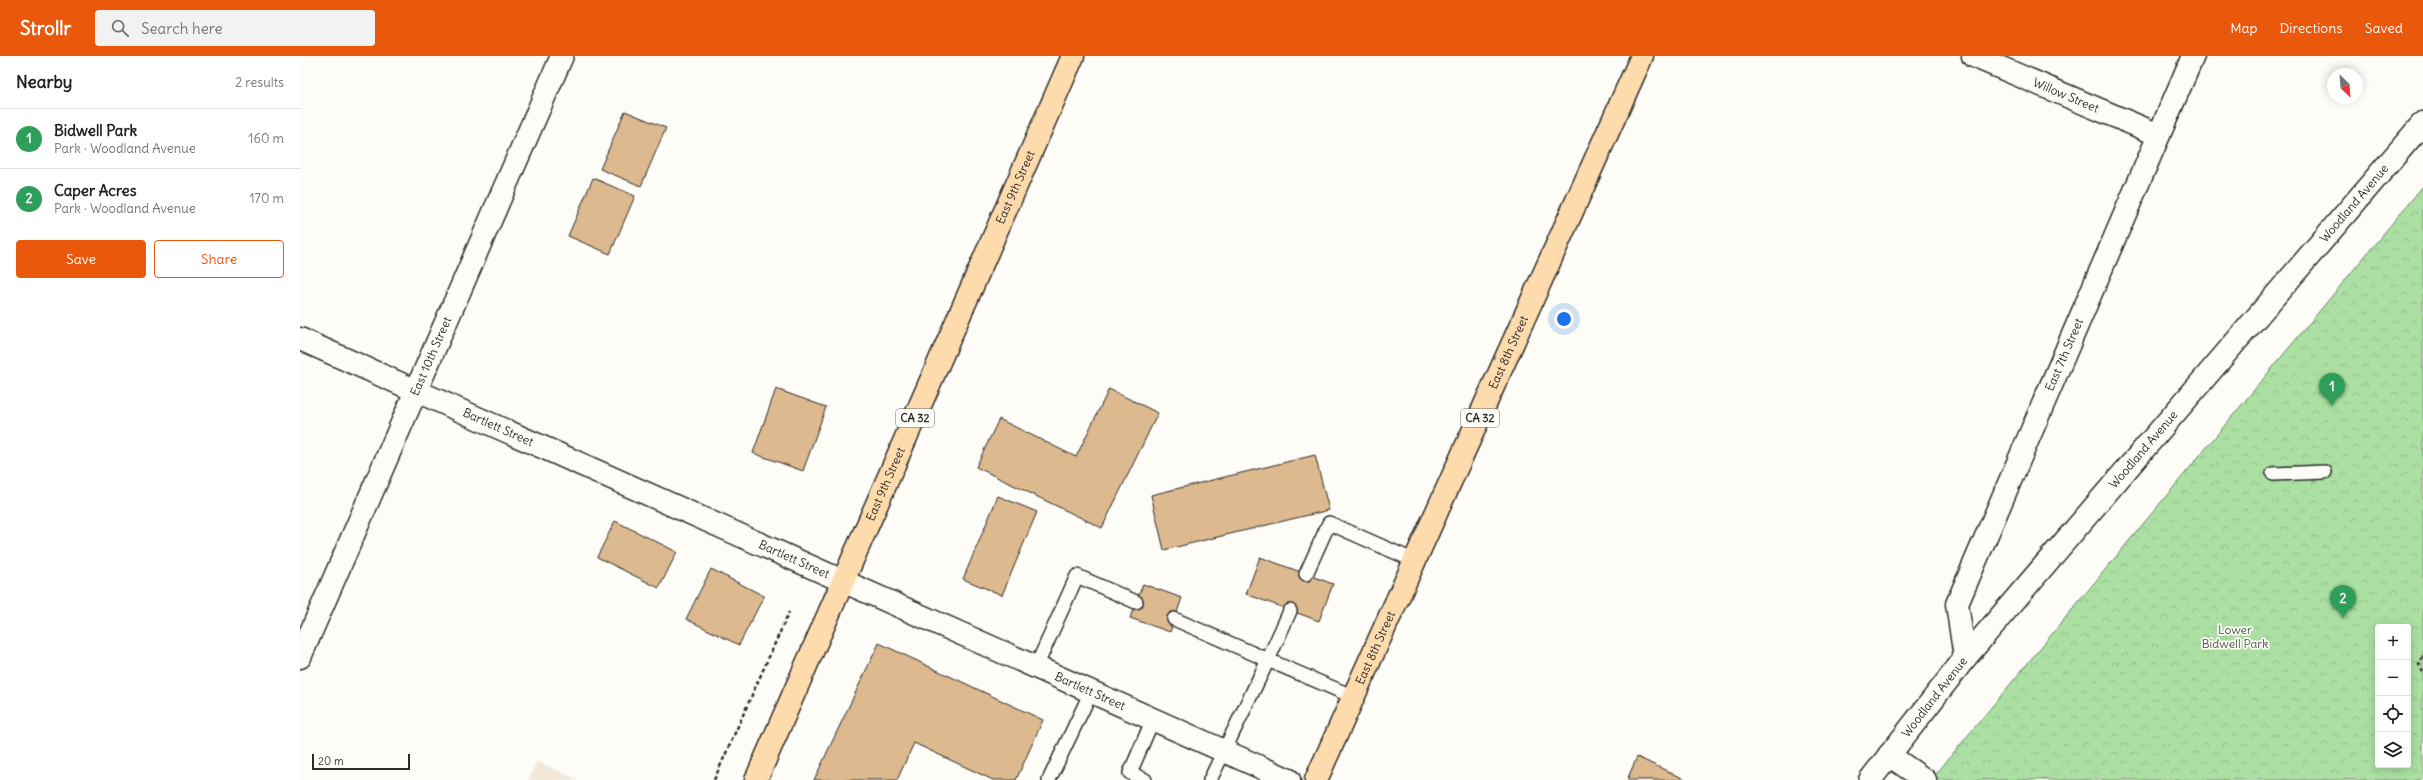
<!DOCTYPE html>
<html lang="en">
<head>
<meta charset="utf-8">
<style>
	body { margin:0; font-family:Delius,sans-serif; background:#f2f2f2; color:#202124 }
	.controls { position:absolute; right:12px; bottom:12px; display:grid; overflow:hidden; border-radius:4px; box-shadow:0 2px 10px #0003 }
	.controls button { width:36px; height:36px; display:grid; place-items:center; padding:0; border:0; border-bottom:1px solid #e0e0e0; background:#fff; color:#202124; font:20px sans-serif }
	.compass { position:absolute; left:2027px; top:12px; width:36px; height:36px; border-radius:50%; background:#fff; box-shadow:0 2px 10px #0003; rotate:155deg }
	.scale { position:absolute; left:12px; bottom:10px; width:98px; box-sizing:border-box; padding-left:4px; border:2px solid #2b2b2b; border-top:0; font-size:11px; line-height:14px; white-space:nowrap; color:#2b2b2b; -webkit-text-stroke:3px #fdfcf7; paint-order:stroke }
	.you { position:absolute; left:1264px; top:263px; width:14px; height:14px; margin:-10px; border:3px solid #fff; border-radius:50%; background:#1a73e8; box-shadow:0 0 0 6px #1a73e833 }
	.badge { display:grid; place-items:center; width:26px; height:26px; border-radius:50%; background:#ea580c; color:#fff; font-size:13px; font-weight:700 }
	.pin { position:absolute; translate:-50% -33px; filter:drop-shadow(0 1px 2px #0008) }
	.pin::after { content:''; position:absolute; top:21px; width:14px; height:12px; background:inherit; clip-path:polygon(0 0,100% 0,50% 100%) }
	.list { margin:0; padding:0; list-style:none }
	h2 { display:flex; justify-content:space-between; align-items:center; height:52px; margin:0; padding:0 16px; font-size:17px }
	h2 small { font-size:13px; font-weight:400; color:#757577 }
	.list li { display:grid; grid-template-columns:26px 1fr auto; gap:12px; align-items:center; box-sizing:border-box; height:60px; padding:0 16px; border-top:1px solid #e0e0e0 }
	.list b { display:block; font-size:15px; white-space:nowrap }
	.list p { margin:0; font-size:13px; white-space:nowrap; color:#757577 }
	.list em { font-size:13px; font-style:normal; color:#757577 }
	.actions { display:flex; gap:8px; padding:12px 16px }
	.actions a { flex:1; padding:9px 0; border:1px solid #ea580c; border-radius:4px; text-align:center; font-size:14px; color:#ea580c }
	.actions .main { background:#ea580c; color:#fff }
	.icon { flex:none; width:22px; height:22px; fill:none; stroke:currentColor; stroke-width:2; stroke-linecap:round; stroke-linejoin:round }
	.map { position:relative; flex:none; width:2123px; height:724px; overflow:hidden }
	header { display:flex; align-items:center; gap:24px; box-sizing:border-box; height:56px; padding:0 20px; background:#ea580c; color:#fff }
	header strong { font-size:19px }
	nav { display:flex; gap:22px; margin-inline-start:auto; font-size:14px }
	.search { width:280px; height:36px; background:#f2f2f2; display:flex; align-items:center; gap:10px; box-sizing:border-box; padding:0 14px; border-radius:4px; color:#757577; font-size:15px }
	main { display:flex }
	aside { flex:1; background:#fff }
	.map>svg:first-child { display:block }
	.built { fill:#f3e8d8 }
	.forest { fill:url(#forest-crowns); stroke:#6b8666; fill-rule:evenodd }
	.building { fill:#dcb98e; stroke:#2b2b2b }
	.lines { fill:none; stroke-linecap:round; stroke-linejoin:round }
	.service-casing { stroke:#2b2b2b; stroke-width:16 }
	.minor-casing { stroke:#2b2b2b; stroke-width:25 }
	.primary-casing { stroke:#2b2b2b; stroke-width:25 }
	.path { stroke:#2b2b2b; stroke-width:2.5; stroke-dasharray:4 3; stroke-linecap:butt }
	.service { stroke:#fdfcf7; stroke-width:13 }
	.minor { stroke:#fdfcf7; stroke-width:22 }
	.primary { stroke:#fedbac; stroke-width:22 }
	.labels { text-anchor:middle; stroke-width:3.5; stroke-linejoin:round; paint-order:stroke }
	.shield { fill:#fdfcf7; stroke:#6a6a68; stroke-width:1 }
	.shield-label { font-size:11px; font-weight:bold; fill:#2b2b2b }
	.street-label { font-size:12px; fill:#2b2b2b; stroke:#fdfcf7 }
	.park-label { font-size:12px; fill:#4b5849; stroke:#fdfcf7 }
</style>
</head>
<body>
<header>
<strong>Strollr</strong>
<div class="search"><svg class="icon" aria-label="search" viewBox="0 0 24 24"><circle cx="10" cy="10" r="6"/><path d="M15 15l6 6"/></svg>Search here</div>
<nav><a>Map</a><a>Directions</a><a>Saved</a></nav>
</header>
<main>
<aside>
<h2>Nearby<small>2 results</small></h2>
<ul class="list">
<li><span class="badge" style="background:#2e9e5b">1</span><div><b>Bidwell Park</b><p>Park · Woodland Avenue</p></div><em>160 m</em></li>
<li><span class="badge" style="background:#2e9e5b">2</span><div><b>Caper Acres</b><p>Park · Woodland Avenue</p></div><em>170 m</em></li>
</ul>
<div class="actions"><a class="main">Save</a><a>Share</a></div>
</aside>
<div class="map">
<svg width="2123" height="724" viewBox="0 0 2123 724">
	<defs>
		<pattern id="forest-crowns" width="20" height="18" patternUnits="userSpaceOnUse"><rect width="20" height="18" fill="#abe0a2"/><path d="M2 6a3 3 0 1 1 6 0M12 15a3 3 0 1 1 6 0" fill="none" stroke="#93c08c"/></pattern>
	</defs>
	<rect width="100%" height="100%" fill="#fdfcf7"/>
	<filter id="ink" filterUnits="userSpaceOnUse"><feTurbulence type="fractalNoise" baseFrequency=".025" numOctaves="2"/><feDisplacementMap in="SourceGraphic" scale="8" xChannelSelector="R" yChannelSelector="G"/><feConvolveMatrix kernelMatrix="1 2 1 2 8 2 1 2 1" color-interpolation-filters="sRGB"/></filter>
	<g filter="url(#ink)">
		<path class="built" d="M 237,705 L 278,724 L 228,724 Z"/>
		<path class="forest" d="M 2123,130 L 2123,724 L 1631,724 ZM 2078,571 L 2108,571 L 2108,709 L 2078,709 Z"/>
		<path class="building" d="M 325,55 L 366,72 L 341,130 L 300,113 Z
			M 293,122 L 335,140 L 310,198 L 268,180 Z
			M 476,333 L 526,351 L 503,415 L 453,397 Z
			M 809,333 L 858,357 L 802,472 L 676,411 L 699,363 L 776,401 Z
			M 1015,399 L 1029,454 L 864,494 L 851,439 Z
			M 698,440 L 737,456 L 702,539 L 663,523 Z
			M 315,465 L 377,496 L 359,532 L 297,501 Z
			M 960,501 L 1033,528 L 1019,565 L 946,538 Z
			M 411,513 L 464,540 L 439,589 L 386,563 Z
			M 843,528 L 882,542 L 870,576 L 830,562 Z
			M 579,587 L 743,664 L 716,724 L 693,724 L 614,687 L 597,724 L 514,724 Z
			M 1337,701 L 1387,724 L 1327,724 Z"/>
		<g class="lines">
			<defs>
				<path id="service" d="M 1973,418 L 2025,416
					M 1006,518 L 1029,467 L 1115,505
					M 874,563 L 968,604 L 990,555
					M 736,611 L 777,520 L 836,546
					M 749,724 L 791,636
					M 845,724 L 830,717 L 853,663
					M 910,724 L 968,604 L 1054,641"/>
				<g id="minor">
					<path id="s1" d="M 1673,0 L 1859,79"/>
					<path id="s2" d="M 0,283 L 989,724"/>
					<path id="s3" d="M 0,601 L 262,0"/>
					<path id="s4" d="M 1665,602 L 1657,548 L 1893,0"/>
					<path d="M 1589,699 L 1625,724"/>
					<path id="s5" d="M 1570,724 L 1665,602 L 2123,67"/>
				</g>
				<g id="primary">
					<path id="s6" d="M 456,724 L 773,0"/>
					<path id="s7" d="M 1016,724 L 1342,0"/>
				</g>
			</defs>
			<use href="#service" class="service-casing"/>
			<use href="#minor" class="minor-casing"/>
			<use href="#primary" class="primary-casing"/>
			<path class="path" d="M 2123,600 L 2119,609 L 2123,615
				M 414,724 L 489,556"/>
			<use href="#service" class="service"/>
			<use href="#minor" class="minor"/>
			<use href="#primary" class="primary"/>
		</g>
	</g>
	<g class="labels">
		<g class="shield">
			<rect x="596" y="353" width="38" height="18" rx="3"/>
			<rect x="1161" y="353" width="38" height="18" rx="3"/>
		</g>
		<g class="shield-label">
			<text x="615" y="366">CA 32</text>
			<text x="1180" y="366">CA 32</text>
		</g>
		<g class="street-label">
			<text dy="4" stroke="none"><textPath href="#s1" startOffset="101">Willow Street</textPath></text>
			<text dy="4" stroke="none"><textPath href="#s6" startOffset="647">East 9th Street</textPath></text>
			<text dy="4" stroke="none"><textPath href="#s5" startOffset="753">Woodland Avenue</textPath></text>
			<text dy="4" stroke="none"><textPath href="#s7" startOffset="469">East 8th Street</textPath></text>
			<text dy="4" stroke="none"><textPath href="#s4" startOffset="326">East 7th Street</textPath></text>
			<text dy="4" stroke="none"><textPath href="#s3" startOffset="328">East 10th Street</textPath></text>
			<text dy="4" stroke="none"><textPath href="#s2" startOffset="217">Bartlett Street</textPath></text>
			<text dy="4" stroke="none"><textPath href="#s5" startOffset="429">Woodland Avenue</textPath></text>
			<text dy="4" stroke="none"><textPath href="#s6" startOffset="323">East 9th Street</textPath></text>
			<text dy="4" stroke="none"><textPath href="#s2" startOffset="541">Bartlett Street</textPath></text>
			<text dy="4" stroke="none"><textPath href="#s7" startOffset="145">East 8th Street</textPath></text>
			<text dy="4" stroke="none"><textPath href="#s2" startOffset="865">Bartlett Street</textPath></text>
			<text dy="4" stroke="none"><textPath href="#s5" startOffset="105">Woodland Avenue</textPath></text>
		</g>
		<g class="park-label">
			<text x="1935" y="578">Lower<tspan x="1935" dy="14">Bidwell Park</tspan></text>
		</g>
	</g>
</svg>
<div class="controls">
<button>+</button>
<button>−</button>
<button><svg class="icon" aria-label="locate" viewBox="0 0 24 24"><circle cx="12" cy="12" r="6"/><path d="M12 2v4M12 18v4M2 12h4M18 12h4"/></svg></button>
<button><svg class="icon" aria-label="layers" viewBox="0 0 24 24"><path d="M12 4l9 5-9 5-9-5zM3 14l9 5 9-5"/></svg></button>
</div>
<svg class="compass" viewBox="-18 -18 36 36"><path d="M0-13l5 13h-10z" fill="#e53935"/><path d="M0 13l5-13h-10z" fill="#757577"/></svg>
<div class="scale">20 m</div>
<div class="you"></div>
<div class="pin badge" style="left:2032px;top:350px;background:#2e9e5b">1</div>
<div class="pin badge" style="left:2043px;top:562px;background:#2e9e5b">2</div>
</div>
</main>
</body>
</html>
